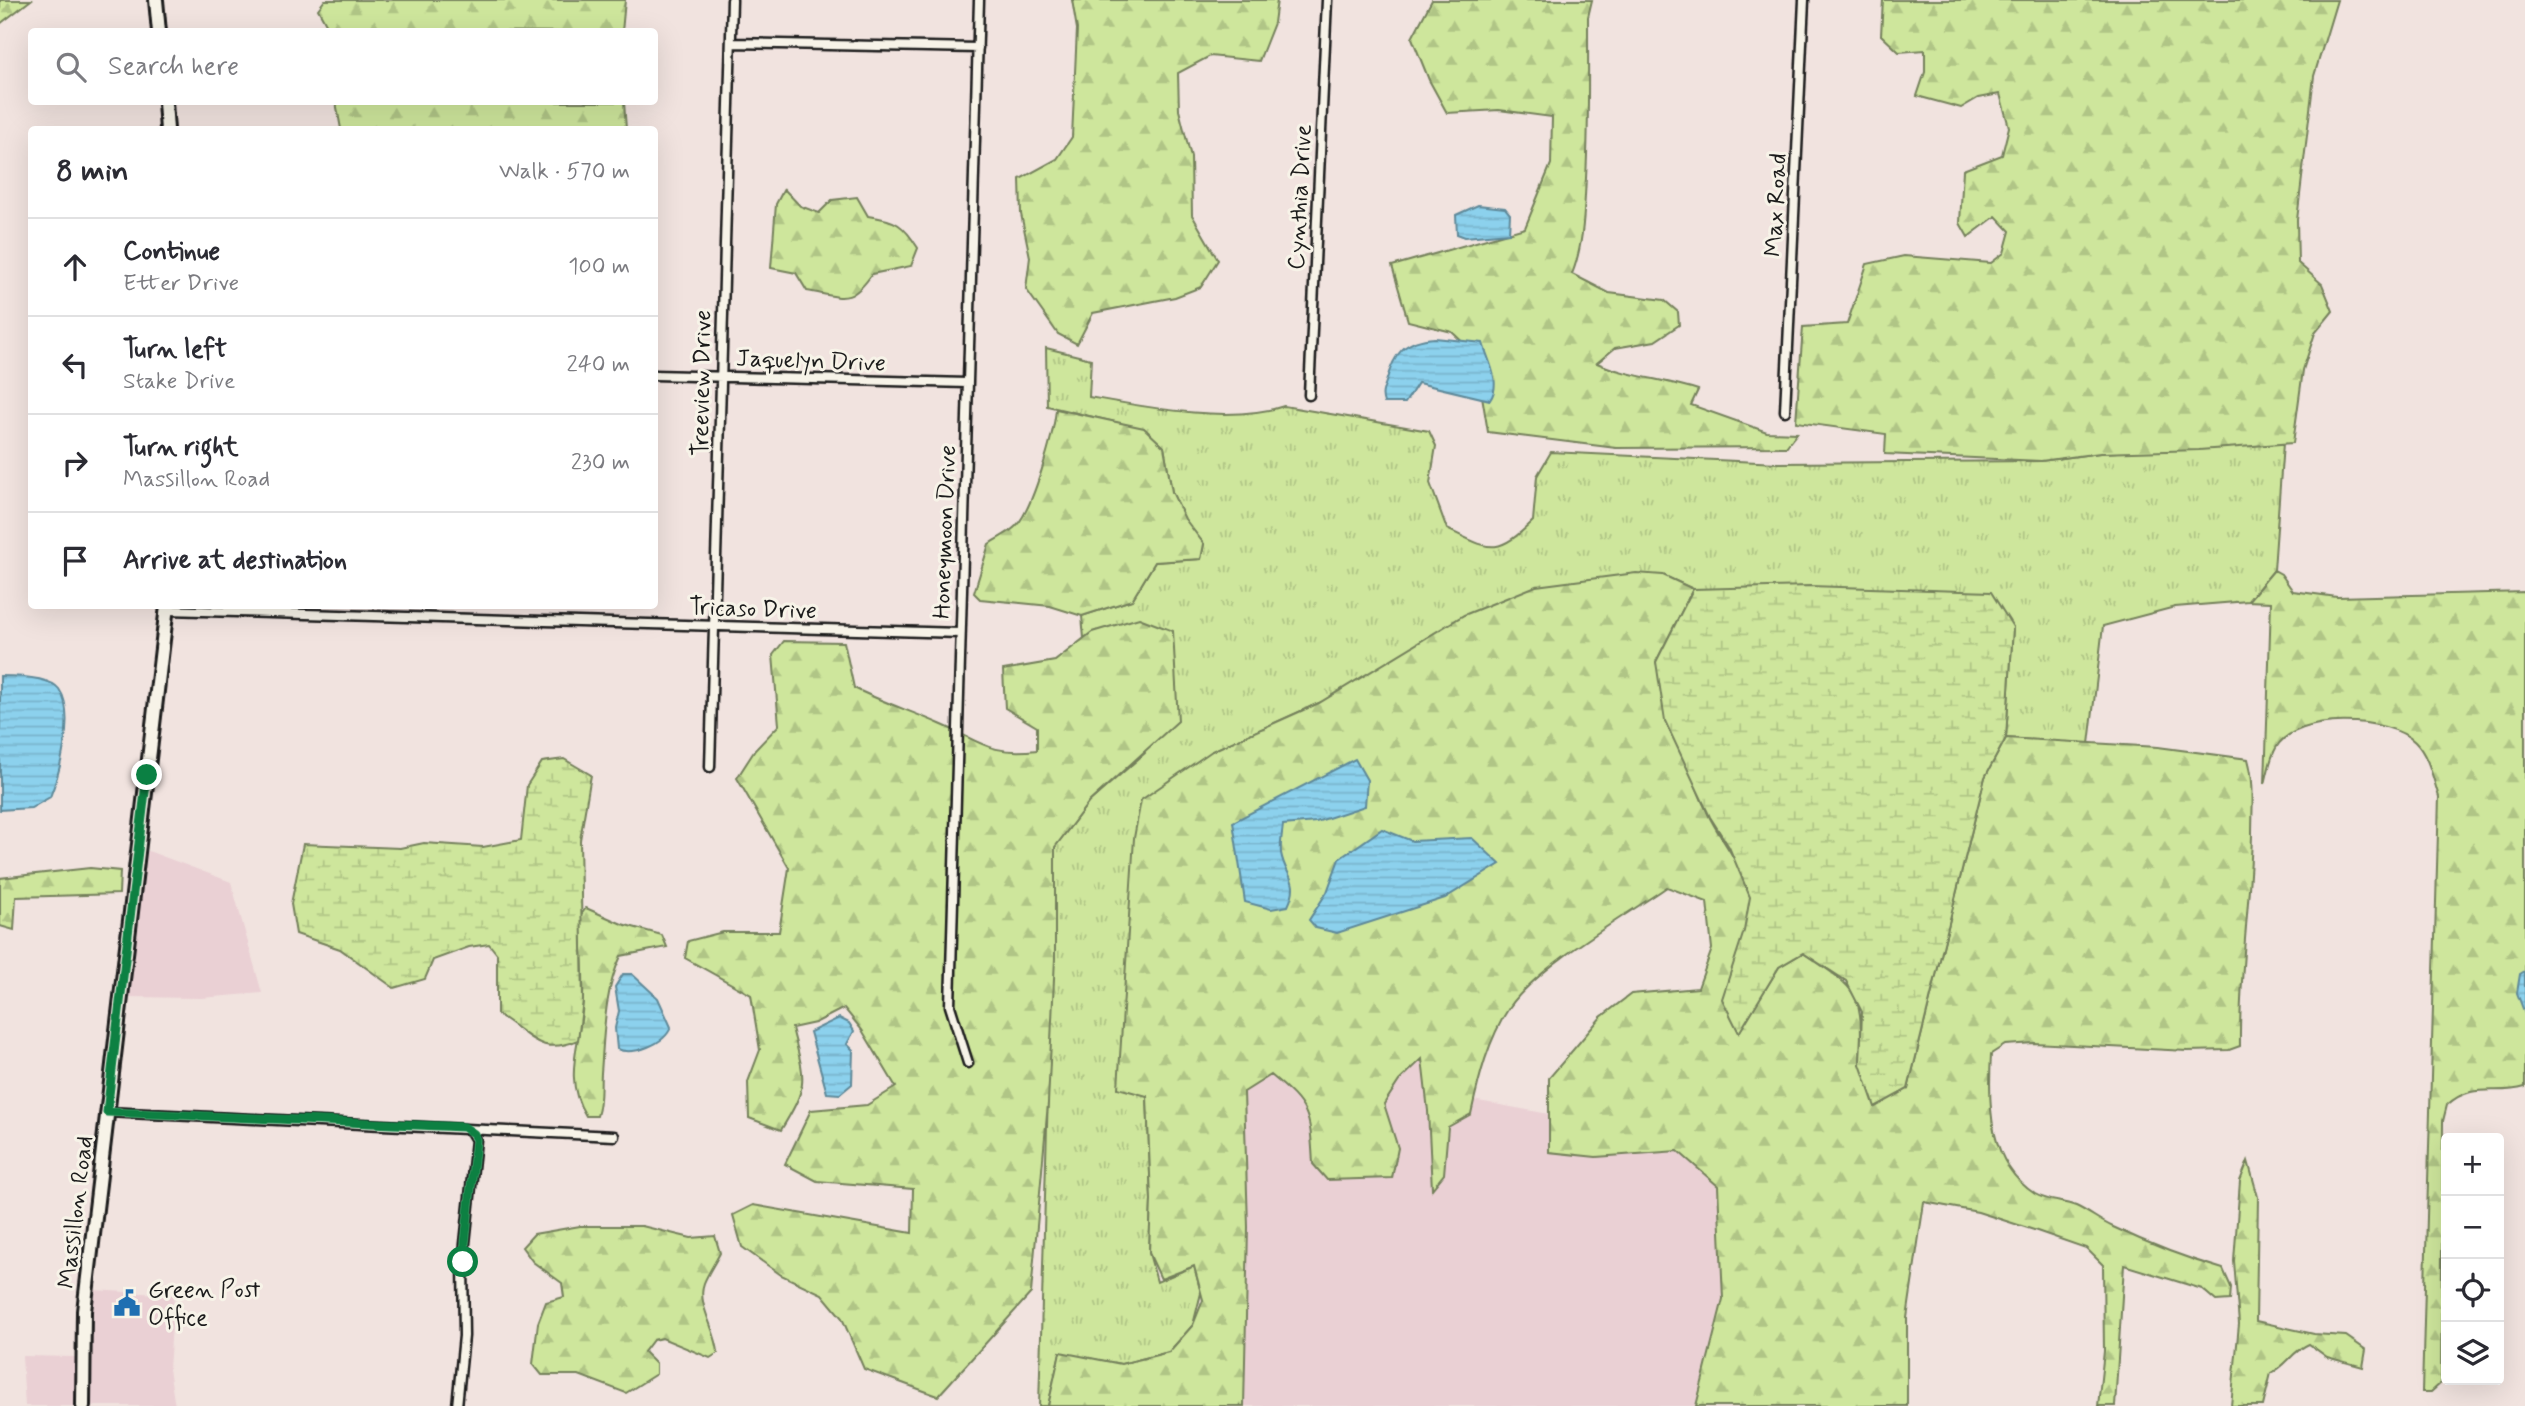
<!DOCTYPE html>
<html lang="en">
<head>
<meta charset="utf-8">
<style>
	body { margin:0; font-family:Mynerve,sans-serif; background:#f2f2f3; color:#2b2b33 }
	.controls { position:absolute; right:21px; bottom:21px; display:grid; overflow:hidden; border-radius:7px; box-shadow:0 7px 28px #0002 }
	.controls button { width:63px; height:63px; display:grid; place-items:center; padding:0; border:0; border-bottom:2px solid #e1e1e2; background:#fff; color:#2b2b33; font:35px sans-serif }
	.stop { position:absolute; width:21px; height:21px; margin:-16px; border:5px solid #0b8043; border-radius:50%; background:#fff }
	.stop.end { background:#0b8043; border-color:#fff; box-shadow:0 2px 7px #0008 }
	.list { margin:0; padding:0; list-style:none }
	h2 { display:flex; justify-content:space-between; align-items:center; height:91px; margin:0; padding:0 28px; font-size:30px }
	h2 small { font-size:23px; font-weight:400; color:#7c7c81 }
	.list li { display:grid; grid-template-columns:46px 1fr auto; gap:21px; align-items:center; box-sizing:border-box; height:98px; padding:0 28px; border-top:2px solid #e1e1e2 }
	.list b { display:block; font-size:26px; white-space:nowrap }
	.list p { margin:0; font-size:23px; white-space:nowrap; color:#7c7c81 }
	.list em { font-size:23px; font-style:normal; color:#7c7c81 }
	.icon { flex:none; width:38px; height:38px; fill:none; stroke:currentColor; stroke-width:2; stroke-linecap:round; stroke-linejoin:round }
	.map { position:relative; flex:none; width:2525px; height:1406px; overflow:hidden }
	.search { position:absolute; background:#fff; box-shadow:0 7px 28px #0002; left:28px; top:28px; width:630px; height:77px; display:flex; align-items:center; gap:18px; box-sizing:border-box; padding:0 24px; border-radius:7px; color:#7c7c81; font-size:26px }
	.panel { position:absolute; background:#fff; box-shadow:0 7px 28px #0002; left:28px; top:126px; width:630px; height:483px; border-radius:7px }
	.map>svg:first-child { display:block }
	.built { fill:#ead0d4 }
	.grass { fill:url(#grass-tufts); stroke:#75815c; stroke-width:2 }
	.forest { fill:url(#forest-firs); stroke:#75815c; stroke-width:2 }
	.wetland { fill:url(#wetland-marsh); stroke:#75815c; stroke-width:2 }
	.water { fill:url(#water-rules); stroke:#5f8999; stroke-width:2 }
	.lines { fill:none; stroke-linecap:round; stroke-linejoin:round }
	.minor-casing { stroke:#1c1c1c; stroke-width:13 }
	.primary-casing { stroke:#1c1c1c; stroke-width:18 }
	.minor { stroke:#f7f3e8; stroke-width:8 }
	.primary { stroke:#f7f3e8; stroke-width:12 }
	.route { stroke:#0b8043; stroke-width:9 }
	.labels { text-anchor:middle; stroke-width:6; stroke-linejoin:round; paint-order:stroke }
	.street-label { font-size:24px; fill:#1c1c1c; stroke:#f7f3e8 }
	.poi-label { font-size:24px; fill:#1c1c1c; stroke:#f7f3e8; text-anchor:start }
</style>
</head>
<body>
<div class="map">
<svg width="2525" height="1406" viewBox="0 0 2525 1406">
	<defs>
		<pattern id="grass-tufts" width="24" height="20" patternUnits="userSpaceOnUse" patternTransform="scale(1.75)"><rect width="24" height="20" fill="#cee69c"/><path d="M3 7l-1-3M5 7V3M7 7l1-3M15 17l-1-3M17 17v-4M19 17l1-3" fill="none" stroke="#b0c586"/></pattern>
		<pattern id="forest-firs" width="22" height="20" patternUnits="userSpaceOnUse" patternTransform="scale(1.75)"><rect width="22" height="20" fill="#cee69c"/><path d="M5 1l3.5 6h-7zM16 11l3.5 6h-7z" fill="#b0c586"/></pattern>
		<pattern id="wetland-marsh" width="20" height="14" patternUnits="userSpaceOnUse" patternTransform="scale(1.75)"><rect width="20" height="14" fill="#cee69c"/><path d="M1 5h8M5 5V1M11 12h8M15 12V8" fill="none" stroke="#b0c586"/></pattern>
		<pattern id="water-rules" width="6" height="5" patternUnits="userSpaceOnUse" patternTransform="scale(1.75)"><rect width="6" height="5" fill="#8cd1ed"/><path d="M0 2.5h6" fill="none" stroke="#78b3cb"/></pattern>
	</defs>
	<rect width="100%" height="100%" fill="#f1e3df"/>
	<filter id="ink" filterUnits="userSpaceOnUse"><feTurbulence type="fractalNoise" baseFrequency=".0143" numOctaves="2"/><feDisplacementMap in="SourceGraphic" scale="14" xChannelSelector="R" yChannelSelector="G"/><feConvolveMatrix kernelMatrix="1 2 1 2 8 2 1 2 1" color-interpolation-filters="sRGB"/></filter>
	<g filter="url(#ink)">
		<path class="built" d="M 143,849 L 231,882 L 262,993 L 201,998 L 125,997 Z
			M 1422,1059 L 1428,1111 L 1444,1174 L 1448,1127 L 1471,1114 L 1473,1100 L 1549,1114 L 1549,1151 L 1596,1157 L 1678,1151 L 1718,1186 L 1723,1299 L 1696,1406 L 1244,1406 L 1248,1227 L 1244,1092 L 1271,1075 L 1289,1091 L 1311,1118 L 1313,1164 L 1398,1148 L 1384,1104 L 1399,1081 Z
			M 94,1290 L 174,1295 L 169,1369 L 175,1406 L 93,1406 L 88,1395 Z
			M 22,1356 L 76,1357 L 78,1406 L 25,1406 Z"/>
		<path class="grass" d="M 1046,348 L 1091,359 L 1089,397 C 1145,407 1231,424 1284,406 L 1429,431 L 1436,446 L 1430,483 L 1447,529 C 1491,550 1496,557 1533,521 L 1537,476 L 1551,452 L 1778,463 L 2041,461 L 2100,453 L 2283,443 L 2274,570 L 2248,601 L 2175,607 L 2103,626 L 2089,744 L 2006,738 L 2013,627 L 1693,589 L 1663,575 L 1319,703 L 1212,751 L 1147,1096 L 1151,1200 L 1149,1253 L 1157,1282 L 1194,1266 L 1201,1293 L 1193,1325 L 1169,1352 L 1121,1364 L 1060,1353 L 1048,1406 L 1039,1406 L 1055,847 L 1089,802 L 1145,753 L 1096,631 L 1084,638 L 1082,616 L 1132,600 L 1155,562 L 1201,559 L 1204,544 L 1184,519 L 1172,492 L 1164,447 L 1144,429 L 1047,406 Z"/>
		<path class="forest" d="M 0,0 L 31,0 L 0,24 Z
			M 325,0 L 625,0 L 622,32 L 330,31 L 318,9 Z
			M 1072,0 L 1277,0 L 1274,23 L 1259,61 L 1210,56 L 1178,73 L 1179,110 L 1191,157 L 1192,215 L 1218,260 L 1201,287 L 1175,297 L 1093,313 L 1077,344 L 1058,334 L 1026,289 L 1030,257 L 1021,214 L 1020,179 L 1057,159 L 1072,137 L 1077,29 Z
			M 1432,0 L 1592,0 L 1588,17 C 1588,71 1589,125 1586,178 C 1584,210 1584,244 1572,274 L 1609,293 L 1664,300 L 1678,312 L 1679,325 L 1655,341 L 1615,348 L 1597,363 C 1629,377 1664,379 1698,390 L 1691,405 L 1767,432 L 1797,433 L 1786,447 L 1616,448 L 1488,432 L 1475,354 L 1452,332 L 1408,321 L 1392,266 L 1525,228 L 1551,164 L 1552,117 L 1499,110 L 1447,113 L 1429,80 L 1412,38 Z
			M 1883,0 L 2337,0 L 2314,76 L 2297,220 L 2298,263 L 2322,284 L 2333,311 L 2315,333 L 2303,370 L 2293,443 L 2199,450 L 2100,453 L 2041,461 L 1885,454 L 1886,434 L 1796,422 L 1803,327 L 1847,324 L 1867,264 L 1904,256 L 1991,263 L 2004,253 L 2010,231 L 1996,216 L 1968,237 L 1960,223 L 1963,170 L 2002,155 L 2009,127 L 2000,94 L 1978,98 L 1961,108 L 1917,96 L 1925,72 L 1925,50 L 1899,52 L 1881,35 Z
			M 336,102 L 624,102 L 626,129 L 341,129 Z
			M 784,189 L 800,206 L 819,213 L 832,200 L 857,197 L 868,216 C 896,220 903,224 918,248 L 911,266 L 872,274 C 850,306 842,297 807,291 L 796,273 L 771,268 L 776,204 Z
			M 1056,409 L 1144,428 L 1164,447 L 1172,492 L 1185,519 L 1204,544 L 1201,559 L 1155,562 L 1132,600 L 1082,616 L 1050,606 L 980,599 L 974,593 L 989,544 C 998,538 1009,533 1016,526 C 1033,509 1054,433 1056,409 Z
			M 2274,570 L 2281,574 L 2293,591 L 2337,597 L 2525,592 L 2525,1087 C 2495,1096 2474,1081 2447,1105 L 2443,1121 L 2441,1383 L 2431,1392 L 2422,1392 L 2439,797 C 2433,779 2429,756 2415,742 C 2389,716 2296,712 2276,748 C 2270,758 2268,773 2265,784 L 2271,602 L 2248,601 Z
			M 1636,573 L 1663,575 L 1693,589 L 1656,662 C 1672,713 1685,766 1708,814 C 1721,841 1743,865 1750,896 C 1754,917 1730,977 1723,999 L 1739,1032 L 1779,967 L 1803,953 C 1862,992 1863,993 1860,1064 L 1908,1089 L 1985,777 L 2006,738 L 2158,747 L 2248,759 C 2255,784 2252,809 2252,835 C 2250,905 2239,975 2240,1046 L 2229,1050 L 2187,1051 L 2034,1043 L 2005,1045 L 1991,1054 C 1988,1105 1988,1163 2035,1194 C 2047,1201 2063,1201 2076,1206 C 2089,1212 2100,1221 2113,1227 C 2149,1244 2185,1258 2223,1269 L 2231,1287 L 2230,1300 L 2216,1301 L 2202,1289 L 2124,1265 L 2115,1406 L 2098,1406 L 2104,1351 L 2103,1265 L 2086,1248 L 2034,1230 L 1978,1212 L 1924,1202 L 1907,1318 L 1907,1406 L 1696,1406 L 1723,1299 L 1718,1186 L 1678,1151 L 1596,1157 L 1549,1152 L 1549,1078 L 1601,1017 L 1631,994 L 1698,988 L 1712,949 L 1707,902 L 1667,887 C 1622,918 1538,966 1509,1008 C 1488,1040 1479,1077 1471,1114 L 1448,1127 L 1444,1174 L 1432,1189 L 1428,1111 L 1422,1059 L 1399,1081 L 1384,1104 L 1398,1148 L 1392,1178 L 1327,1180 L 1313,1164 C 1310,1114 1311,1108 1271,1075 L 1244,1092 L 1248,1227 L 1244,1406 L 1048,1406 L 1060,1352 L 1121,1364 L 1169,1352 L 1193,1325 L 1203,1300 L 1194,1266 L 1161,1279 L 1149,1253 L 1151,1200 L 1147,1096 L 1118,1088 L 1134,838 L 1141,800 L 1212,751 L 1319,703 L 1464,615 L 1536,586 Z
			M 1139,618 L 1173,631 L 1178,721 L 1089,802 L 1055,847 L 1055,958 L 1048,1103 L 1031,1293 L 938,1396 L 864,1369 L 842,1318 L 822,1294 L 781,1275 L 742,1247 L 733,1215 L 753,1205 L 912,1233 L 913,1189 L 817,1181 L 785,1164 L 811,1110 L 867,1105 L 896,1087 L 862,1030 L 844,1008 L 815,1023 L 792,1028 C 805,1080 810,1083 781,1130 L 749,1118 L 748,1082 L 760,1050 L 751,995 L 685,958 L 688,941 L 723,932 L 779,932 L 789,868 L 737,778 L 755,750 L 779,725 L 773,655 L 784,641 L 844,642 L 854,688 C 882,702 911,711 940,724 C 980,741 990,756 1037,750 L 1037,727 L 1005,708 L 1003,670 L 1055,661 L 1092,632 Z
			M 90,868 L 120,871 L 119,894 L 16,897 L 14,930 L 0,926 L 0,878 Z
			M 586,908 L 622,924 L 662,935 L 667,947 L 621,956 C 604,991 604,1035 601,1073 C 600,1088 602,1101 597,1116 L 586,1116 C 561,1077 582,1041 583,999 C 584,972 582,943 580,916 Z
			M 2248,1161 L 2258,1197 L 2256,1321 L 2314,1334 L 2346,1336 L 2366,1350 L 2363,1367 L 2327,1357 L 2309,1344 C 2292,1351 2287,1366 2271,1373 L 2263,1406 L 2231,1406 L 2239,1324 L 2234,1261 L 2240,1181 Z
			M 580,1226 L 642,1226 L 691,1238 L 715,1236 L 720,1253 C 715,1263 708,1273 704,1283 C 696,1304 717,1331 718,1353 L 710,1358 L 662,1338 L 653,1340 L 644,1352 L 656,1364 L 656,1374 L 626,1393 L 579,1375 L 542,1375 L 533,1364 L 538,1323 L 546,1302 L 564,1297 L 562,1283 L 533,1262 L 522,1247 L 534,1234 Z"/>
		<path class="wetland" d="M 1810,586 L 1991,592 L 2013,627 L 2006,738 L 1985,777 L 1908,1089 L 1875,1107 L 1860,1064 L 1862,1012 L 1846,981 L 1803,953 L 1779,967 L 1739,1033 L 1722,999 L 1744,931 L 1750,897 L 1729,847 L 1710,817 L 1665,721 L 1656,662 L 1693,589 Z
			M 564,759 L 591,775 L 580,840 L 583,1000 L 578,1040 C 538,1057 531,1034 497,1014 L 497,954 L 489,944 L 469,947 L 433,960 L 425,979 L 394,988 L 340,949 L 296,934 L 291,904 L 303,844 L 400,848 L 424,843 L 483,847 L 521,840 L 527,785 L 542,762 Z"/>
		<path class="water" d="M 1478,205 L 1505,208 L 1510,214 L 1509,233 L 1465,237 L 1457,234 L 1456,215 Z
			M 1435,338 L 1483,343 C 1488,361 1502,383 1490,400 L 1418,383 L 1405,403 L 1384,403 C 1381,395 1383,390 1386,382 C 1394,353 1404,340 1435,338 Z
			M 0,676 C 14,676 49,676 59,689 C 76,713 60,772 50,797 L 31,808 L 0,810 Z
			M 1355,759 L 1367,780 L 1365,806 L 1316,822 L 1283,825 C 1282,834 1280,845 1281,853 C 1285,877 1301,879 1288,906 L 1271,909 L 1245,902 L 1233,822 Z
			M 1382,829 L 1412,841 L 1472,838 L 1500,864 L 1445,898 L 1337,933 L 1316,928 L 1309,920 L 1327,892 L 1339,859 Z
			M 2525,971 L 2525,1014 L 2517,993 L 2520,974 Z
			M 623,974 L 632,974 L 658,998 L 671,1027 C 665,1044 633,1056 617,1049 L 615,1028 L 619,1011 L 615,987 Z
			M 839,1018 L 849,1023 L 854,1031 L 847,1044 L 853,1050 L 852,1084 L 840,1094 L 827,1093 L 810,1032 Z"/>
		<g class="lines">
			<defs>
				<path id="minor" d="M 731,43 L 978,48
					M 654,375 L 967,383
					M 1309,395 L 1327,0
					M 1785,411 L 1804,0
					M 167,610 L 960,633
					M 710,767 L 732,0
					M 968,1063 L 950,1006 L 979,0
					M 107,1112 L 614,1136
					M 457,1406 L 464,1336 L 463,1262 L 476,1140 L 470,1130"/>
				<path id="primary" d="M 156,0 L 159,32
					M 165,102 L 167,130
					M 83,1406 L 84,1311 L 167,606"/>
			</defs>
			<use href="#minor" class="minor-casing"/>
			<use href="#primary" class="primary-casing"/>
			<use href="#minor" class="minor"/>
			<use href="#primary" class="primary"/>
		</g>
	</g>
	<g class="lines" filter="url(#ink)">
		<path class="route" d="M 147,775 L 107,1112 L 464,1127 L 474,1134 L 476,1140 L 463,1262"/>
	</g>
	<defs>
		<symbol id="civic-bare" viewBox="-9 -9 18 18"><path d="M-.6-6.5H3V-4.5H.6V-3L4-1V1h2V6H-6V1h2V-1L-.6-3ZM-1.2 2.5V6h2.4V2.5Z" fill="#1f6fb2" stroke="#f7f3e8" stroke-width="2.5" paint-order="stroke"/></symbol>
	</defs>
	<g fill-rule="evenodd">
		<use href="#civic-bare" x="108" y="1284" width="38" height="38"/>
	</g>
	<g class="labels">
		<g class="street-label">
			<text transform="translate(1299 197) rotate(-87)" y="8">Cynthia Drive</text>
			<text transform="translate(1775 205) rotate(-87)" y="8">Max Road</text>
			<text transform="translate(811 360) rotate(2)" y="8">Jaquelyn Drive</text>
			<text transform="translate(701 383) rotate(-89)" y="8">Treeview Drive</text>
			<text transform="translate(944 532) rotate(-88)" y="8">Honeymoon Drive</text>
			<text transform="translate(753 608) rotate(2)" y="8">Tricaso Drive</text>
			<text transform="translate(75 1212) rotate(-83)" y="8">Massillon Road</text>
		</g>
		<g class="poi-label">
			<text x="148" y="1297">Green Post<tspan x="148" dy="28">Office</tspan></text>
		</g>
	</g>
</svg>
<div class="controls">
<button>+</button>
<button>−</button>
<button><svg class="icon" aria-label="locate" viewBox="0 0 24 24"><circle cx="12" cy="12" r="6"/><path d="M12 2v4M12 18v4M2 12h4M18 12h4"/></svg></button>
<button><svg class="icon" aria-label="layers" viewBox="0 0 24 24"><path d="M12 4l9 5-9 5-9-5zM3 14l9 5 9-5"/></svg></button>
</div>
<div class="stop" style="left:463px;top:1262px"></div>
<div class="stop end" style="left:147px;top:775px"></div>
<div class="search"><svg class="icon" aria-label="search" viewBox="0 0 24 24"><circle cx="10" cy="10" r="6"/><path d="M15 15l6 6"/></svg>Search here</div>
<section class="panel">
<h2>8 min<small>Walk · 570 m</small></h2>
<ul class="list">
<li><svg class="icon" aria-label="ahead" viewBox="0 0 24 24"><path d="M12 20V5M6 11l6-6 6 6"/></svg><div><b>Continue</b><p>Etter Drive</p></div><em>100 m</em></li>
<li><svg class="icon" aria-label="left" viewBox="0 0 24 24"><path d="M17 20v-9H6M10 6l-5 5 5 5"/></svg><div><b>Turn left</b><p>Stake Drive</p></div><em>240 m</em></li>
<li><svg class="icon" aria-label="right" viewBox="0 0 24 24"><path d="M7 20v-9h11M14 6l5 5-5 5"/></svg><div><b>Turn right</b><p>Massillon Road</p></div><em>230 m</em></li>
<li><svg class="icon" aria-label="arrive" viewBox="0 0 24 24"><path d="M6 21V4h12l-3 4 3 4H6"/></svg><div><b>Arrive at destination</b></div></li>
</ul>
</section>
</div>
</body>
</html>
